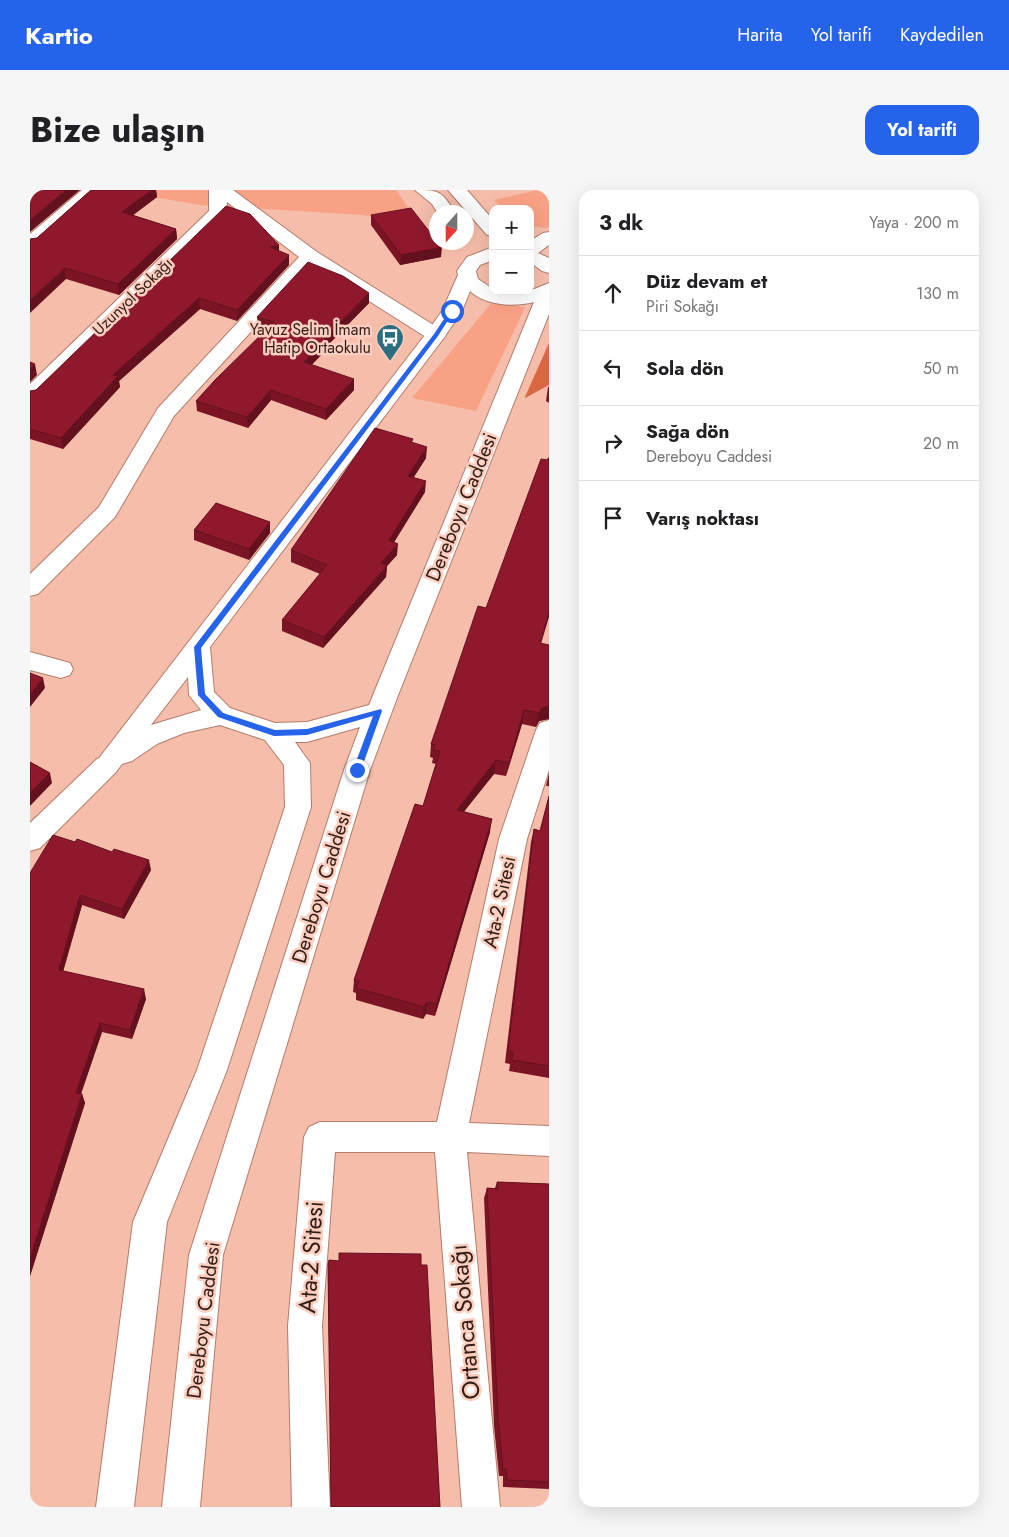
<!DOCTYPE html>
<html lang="tr">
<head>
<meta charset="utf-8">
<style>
	body { margin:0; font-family:Jost,sans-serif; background:#f6f6f6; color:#202124 }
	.controls { position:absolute; right:15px; top:15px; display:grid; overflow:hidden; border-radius:10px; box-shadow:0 5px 20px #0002 }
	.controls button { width:45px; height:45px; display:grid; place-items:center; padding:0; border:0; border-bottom:1px solid #e0e0e0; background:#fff; color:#202124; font:25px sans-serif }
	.compass { position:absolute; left:399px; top:15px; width:45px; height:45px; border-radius:50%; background:#fff; box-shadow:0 5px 20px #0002; rotate:201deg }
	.stop { position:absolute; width:15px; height:15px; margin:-11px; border:4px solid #2563eb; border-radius:50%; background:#fff }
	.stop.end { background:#2563eb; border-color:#fff; box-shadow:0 1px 5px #0008 }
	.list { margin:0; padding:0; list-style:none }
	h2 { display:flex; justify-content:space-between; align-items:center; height:65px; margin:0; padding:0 20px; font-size:21px }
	h2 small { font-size:16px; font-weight:400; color:#757577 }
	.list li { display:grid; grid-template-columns:32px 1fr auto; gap:15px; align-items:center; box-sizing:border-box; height:75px; padding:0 20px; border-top:1px solid #e0e0e0 }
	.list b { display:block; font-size:19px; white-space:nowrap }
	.list p { margin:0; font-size:16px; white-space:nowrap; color:#757577 }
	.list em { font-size:16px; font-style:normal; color:#757577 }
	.icon { flex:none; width:28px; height:28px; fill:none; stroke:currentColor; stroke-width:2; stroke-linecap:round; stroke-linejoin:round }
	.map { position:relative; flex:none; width:519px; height:1317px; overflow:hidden; border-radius:15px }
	header { display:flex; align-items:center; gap:30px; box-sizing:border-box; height:70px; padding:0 25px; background:#2563eb; color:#fff }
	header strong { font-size:24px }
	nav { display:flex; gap:28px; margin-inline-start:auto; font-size:18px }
	.intro { display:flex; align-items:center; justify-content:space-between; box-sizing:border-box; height:120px; padding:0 30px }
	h1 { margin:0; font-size:35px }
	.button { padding:12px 22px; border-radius:15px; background:#2563eb; color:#fff; font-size:18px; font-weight:700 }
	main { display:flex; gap:30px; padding:0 30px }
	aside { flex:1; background:#fff; border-radius:15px; box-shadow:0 5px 20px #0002 }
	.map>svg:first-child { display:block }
	.green { fill:#f9a185 }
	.forest { fill:#d86742 }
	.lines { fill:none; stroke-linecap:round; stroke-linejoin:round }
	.minor-casing { stroke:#b17d6c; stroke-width:2 }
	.major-casing { stroke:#b17d6c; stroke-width:2 }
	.minor { fill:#fff; fill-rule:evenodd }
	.major { fill:#fff; fill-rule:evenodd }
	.wall { fill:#7b1526 }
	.shaded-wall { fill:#64111f }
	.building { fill:#8f182c; stroke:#64111f }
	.route { fill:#2563eb }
	.labels { text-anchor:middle; stroke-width:5; stroke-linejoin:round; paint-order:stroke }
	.far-street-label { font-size:16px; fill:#331e17; stroke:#fccebf }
	.far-poi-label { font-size:16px; fill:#331e17; stroke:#fccebf; text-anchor:end }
	.street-label { font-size:20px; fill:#331e17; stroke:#fccebf }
	.near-street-label { font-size:24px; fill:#331e17; stroke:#fccebf }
</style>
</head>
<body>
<header>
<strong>Kartio</strong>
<nav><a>Harita</a><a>Yol tarifi</a><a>Kaydedilen</a></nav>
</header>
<div class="intro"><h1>Bize ulaşın</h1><a class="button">Yol tarifi</a></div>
<main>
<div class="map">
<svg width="519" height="1317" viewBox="0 0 519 1317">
	<rect width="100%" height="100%" fill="#f6bdab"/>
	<path class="green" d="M 84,0 L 366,0 L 390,35 L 333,25 L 170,15 Z
		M 507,0 L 519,0 L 519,37 L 514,38 L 500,36 L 500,19 L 473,19 L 464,10 Z
		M 464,110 L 495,118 L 446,221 L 382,208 Z"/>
	<path class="forest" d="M 519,153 L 519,195 L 495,208 L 495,207 Z"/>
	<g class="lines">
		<defs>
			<path id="minor" d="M 52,0 L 72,0 L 7,57 L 0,59 L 0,44 Z
				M 179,0 L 203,0 L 287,62 L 413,141 L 416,145 L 413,149 L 406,151 L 399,149 L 282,75 L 144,226 L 85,327 L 8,404 L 0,406 L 0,384 L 69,317 L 128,218 L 269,67 L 197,12 L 197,22 L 194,26 L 7,209 L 0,211 L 0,194 L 179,21 Z
				M 0,462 L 40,473 L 43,479 L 40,485 L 31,488 L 0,480 Z
				M 519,530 L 519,580 L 497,649 L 439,933 L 519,936 L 519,966 L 437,962 L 470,1317 L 432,1317 L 405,962 L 305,962 L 292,1136 L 300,1317 L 262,1317 L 258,1136 L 274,947 L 279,937 L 290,932 L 407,932 L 469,649 L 506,540 L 510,533 Z
				M 76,566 L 85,569 L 89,576 L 85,583 L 10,658 L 0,661 L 0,633 L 67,569 Z"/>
			<path id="major" d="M 385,0 C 410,0 411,1 425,22 L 407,22 L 402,14 Z
				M 418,0 L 437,0 L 463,30 L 463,46 L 457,45 Z
				M 519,42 L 519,55 L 508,63 L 519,68 L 519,83 L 512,81 L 500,72 L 500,51 L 513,43 Z
				M 463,57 L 463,70 L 450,75 L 446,81 L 448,89 L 463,99 L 463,101 L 482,104 L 497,102 L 519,93 L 519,124 L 367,508 L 340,580 L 193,1065 L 170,1317 L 132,1317 L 159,1065 L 314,580 L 330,537 L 277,552 L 265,552 L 280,573 L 281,617 L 197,880 L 137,1032 L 104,1317 L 66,1317 L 103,1032 L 167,880 L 255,617 L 254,575 L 235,550 L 190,535 L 154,543 L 127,554 L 102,571 L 92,574 L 85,583 L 76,586 L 67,583 L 63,576 L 398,141 L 412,121 L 428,85 L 427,81 L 437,67 ZM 440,101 C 456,116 484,117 504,112 L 339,515 L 277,532 L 245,533 L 200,518 L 184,502 L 180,457 L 413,149 L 432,121 ZM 158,487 L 159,505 L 171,520 L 121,535 Z"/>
		</defs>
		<use href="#minor" class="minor-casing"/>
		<use href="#major" class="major-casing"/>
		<use href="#minor" class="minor"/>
		<use href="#major" class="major"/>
	</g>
	<path class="wall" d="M 61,0 L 126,0 L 127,7 L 103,25 L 146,39 L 147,49 L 89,105 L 36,89 L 7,48 Z
		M 341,25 L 411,67 L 370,75 L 341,35 Z
		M 249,55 L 249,61 L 259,75 L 207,131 L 170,119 L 89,191 L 90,197 L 33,259 L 0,249 L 0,201 L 6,200 Z
		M 339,103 L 339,113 L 298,155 L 298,158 L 281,175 L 324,200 L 296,230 L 241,210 L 218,238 L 167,221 L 166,211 L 236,140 L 228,137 L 227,127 Z
		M 518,197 L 519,197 L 519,213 L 516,211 Z
		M 383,249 L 382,252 L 396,268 L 384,287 L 395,302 L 364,352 L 367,365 L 357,376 L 356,387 L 293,458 L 252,441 L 252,430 L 290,384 L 261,372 L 261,360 Z
		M 240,332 L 240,343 L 219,370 L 164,350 L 164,340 Z
		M 511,454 L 519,455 L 519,529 L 509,531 L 506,537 L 492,534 L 476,586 L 464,584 L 434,621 L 460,642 L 405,826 L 396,824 L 393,829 L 326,810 L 326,803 L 323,802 L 324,790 L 393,616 L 406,574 L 402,573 L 403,568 L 400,567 L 401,554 Z
		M 519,583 L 519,596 L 516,596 Z
		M 519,606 L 519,888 L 479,881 L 480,874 L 475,873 L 501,652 L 504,639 L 510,641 Z
		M 45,652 L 121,680 L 94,729 L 52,715 L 33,781 L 116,809 L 102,849 L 72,842 L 51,904 L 52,904 L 55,913 L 0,1086 L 0,683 Z
		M 467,992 L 519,994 L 519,1299 L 473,1297 L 473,1286 L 469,1286 L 464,1236 L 454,1008 L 457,998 L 465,998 Z
		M 309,1063 L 391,1075 L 410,1317 L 301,1317 L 298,1083 L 299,1070 L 309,1071 Z"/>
	<path class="shaded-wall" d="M 36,0 L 50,0 L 0,42 L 0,30 Z
		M 122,0 L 126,0 L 127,7 L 94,32 L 92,22 Z
		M 146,39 L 147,49 L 89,105 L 88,94 Z
		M 249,55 L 249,65 L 240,57 Z
		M 412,57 L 411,67 L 370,75 L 371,65 Z
		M 259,65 L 259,75 L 207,131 L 207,120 Z
		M 35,78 L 36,89 L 0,123 L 0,110 Z
		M 339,103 L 339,113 L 298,155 L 298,158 L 274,183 L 274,172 L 296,147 Z
		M 169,108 L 170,119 L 89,191 L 90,197 L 33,259 L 31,248 L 83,185 Z
		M 5,174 L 7,185 L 0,192 L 0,179 Z
		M 324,189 L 324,200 L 296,230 L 296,219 Z
		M 241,200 L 241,210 L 218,238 L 217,227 Z
		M 397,257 L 396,268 L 377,297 L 378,286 Z
		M 396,291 L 395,302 L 358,362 L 359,350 Z
		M 240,332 L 240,343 L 219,370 L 219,359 Z
		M 368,354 L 367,365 L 357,376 L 356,387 L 293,458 L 294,447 L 351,373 Z
		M 519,422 L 519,427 L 507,467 L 510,453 Z
		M 13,488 L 15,498 L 0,517 L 0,504 Z
		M 519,516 L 519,529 L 509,531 L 506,537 L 509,523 L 512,518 Z
		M 494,520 L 492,534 L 476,586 L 479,573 Z
		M 466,570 L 464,584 L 425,633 L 427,620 Z
		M 20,583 L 22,593 L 0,616 L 0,603 Z
		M 462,629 L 460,642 L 405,826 L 407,814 Z
		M 119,670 L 121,680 L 94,729 L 92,719 Z
		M 50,705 L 52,715 L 31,789 L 29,780 Z
		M 114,799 L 116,809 L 102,849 L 100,840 Z
		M 397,812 L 396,824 L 393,829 L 394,817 Z
		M 70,833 L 72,842 L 48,912 L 46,903 Z
		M 52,904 L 55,913 L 0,1086 L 0,1069 Z"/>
	<path class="building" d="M 0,0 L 36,0 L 0,30 Z
		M 61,0 L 122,0 L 92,22 L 146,39 L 88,94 L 35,78 L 0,110 L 0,49 L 7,48 Z
		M 196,16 L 220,24 L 249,55 L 240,57 L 259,65 L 207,120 L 169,108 L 83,185 L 88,186 L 31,248 L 0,239 L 0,201 L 6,200 Z
		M 381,18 L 406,50 L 406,52 L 408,52 L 412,57 L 371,65 L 341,25 Z
		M 278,72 L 313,86 L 339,103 L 296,147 L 298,147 L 274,172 L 324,189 L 296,219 L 241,200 L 217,227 L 166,211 L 185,190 L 244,132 L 227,127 Z
		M 0,172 L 5,174 L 0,179 Z
		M 345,238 L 383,249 L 381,252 L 397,257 L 378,286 L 396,291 L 359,350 L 368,354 L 351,373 L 357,376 L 294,447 L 252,430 L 297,375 L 261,360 Z
		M 518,268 L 519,268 L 519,422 L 510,453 L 519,455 L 519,516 L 512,518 L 509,523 L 494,520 L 479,573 L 466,570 L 427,620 L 462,629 L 407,814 L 397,812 L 394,817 L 326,798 L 329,791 L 324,790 L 385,614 L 393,616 L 410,561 L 404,560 L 405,555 L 401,554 L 448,416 L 456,418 L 511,269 L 518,270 Z
		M 186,313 L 240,332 L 219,359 L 164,340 Z
		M 0,483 L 13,488 L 0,504 Z
		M 0,572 L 20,583 L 0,603 Z
		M 519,606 L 519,876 L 482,870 L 483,862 L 478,861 L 504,639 L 510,641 Z
		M 23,645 L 45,652 L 47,649 L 82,662 L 84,659 L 119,670 L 92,719 L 50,705 L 29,780 L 114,799 L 100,840 L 70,833 L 46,903 L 52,904 L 0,1069 L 0,683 Z
		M 467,992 L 519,994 L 519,1292 L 477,1290 L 476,1279 L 473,1279 L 468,1228 L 457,998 L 468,999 Z
		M 309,1063 L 391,1064 L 391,1075 L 397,1075 L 410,1317 L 301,1317 L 298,1074 L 299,1070 L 309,1071 Z"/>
	<path class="route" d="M 420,120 L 424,121 L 408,146 L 171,458 L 175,504 L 193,523 L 245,540 L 277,539 L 351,519 L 352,521 L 331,580 L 327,583 L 323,580 L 343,526 L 277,545 L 244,546 L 188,527 L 168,505 L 164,457 L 404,144 Z"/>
	<defs>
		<symbol id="bus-pin" viewBox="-11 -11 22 30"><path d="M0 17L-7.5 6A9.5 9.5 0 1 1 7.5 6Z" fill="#2b6e7f" stroke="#fccebf"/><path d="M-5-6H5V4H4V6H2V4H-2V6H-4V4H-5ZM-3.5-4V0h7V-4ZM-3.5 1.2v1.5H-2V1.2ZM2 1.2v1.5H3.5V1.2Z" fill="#fff"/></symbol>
	</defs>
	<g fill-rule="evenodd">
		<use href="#bus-pin" x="344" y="132" width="32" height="43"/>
	</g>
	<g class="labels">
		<g class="far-street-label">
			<text transform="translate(102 106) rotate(-44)" y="6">Uzunyol Sokağı</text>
		</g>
		<g class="far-poi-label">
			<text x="341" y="145">Yavuz Selim İmam<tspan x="341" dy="18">Hatip Ortaokulu</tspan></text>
		</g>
		<g class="street-label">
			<text transform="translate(431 317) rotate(-68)" y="7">Dereboyu Caddesi</text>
			<text transform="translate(291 697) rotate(-73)" y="7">Dereboyu Caddesi</text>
			<text transform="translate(469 712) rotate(-78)" y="7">Ata-2 Sitesi</text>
			<text transform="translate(173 1130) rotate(-83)" y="7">Dereboyu Caddesi</text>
		</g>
		<g class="near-street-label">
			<text transform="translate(281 1067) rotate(-86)" y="8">Ata-2 Sitesi</text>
			<text transform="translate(435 1132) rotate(-95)" y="8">Ortanca Sokağı</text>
		</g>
	</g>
</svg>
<div class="controls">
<button>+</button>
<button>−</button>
</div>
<svg class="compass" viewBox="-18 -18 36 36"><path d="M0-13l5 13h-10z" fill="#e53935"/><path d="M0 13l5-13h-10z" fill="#757577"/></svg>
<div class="stop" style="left:422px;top:121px"></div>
<div class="stop end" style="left:327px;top:580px"></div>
</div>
<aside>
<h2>3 dk<small>Yaya · 200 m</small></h2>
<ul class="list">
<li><svg class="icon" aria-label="ahead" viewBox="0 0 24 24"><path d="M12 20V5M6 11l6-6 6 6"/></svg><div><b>Düz devam et</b><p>Piri Sokağı</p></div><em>130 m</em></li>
<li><svg class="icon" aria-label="left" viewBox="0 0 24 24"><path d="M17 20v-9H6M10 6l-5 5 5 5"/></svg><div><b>Sola dön</b></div><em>50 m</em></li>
<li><svg class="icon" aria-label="right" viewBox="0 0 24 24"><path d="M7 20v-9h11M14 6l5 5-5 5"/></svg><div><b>Sağa dön</b><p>Dereboyu Caddesi</p></div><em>20 m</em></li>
<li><svg class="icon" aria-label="arrive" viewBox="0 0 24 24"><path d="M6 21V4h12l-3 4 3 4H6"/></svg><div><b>Varış noktası</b></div></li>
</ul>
</aside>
</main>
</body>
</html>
